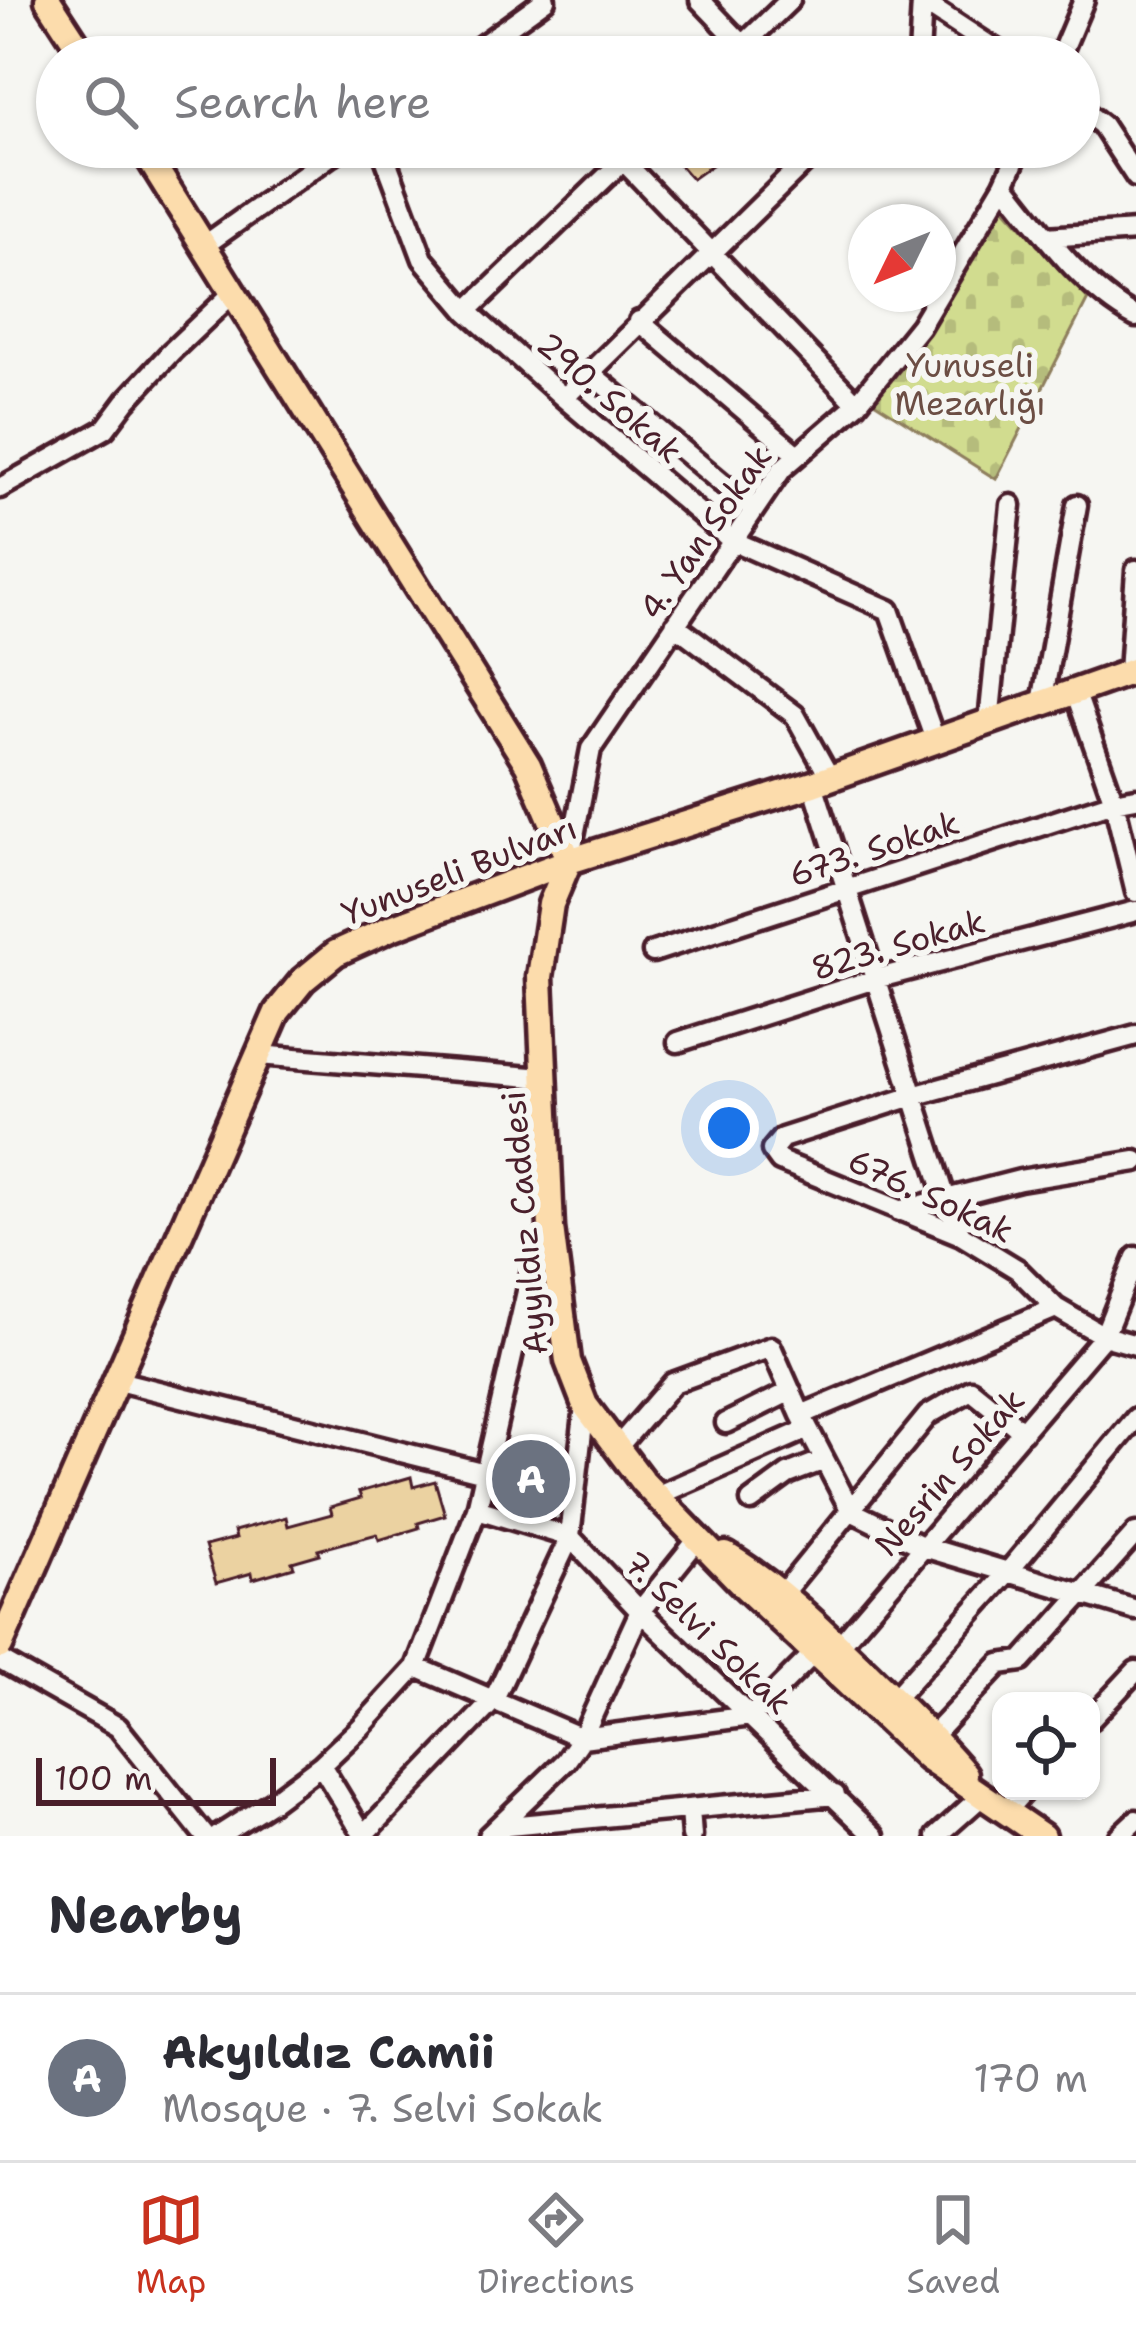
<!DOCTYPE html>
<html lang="en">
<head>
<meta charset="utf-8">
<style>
	body { margin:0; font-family:"Shantell Sans",sans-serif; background:#f7f7f7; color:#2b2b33 }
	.controls { position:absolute; right:36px; bottom:36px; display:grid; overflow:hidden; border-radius:24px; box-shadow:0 3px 9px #0004 }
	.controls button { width:108px; height:108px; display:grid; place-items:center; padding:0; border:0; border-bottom:3px solid #e1e1e2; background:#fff; color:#2b2b33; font:60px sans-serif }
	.compass { position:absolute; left:848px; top:204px; width:108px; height:108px; border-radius:50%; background:#fff; box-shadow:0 3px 9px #0004; rotate:227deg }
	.scale { position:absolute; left:36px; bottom:30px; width:240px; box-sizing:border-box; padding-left:12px; border:6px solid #4a1f2b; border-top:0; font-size:33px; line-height:42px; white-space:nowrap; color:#4a1f2b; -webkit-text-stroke:9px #f6f6f2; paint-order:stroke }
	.you { position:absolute; left:729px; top:1128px; width:42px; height:42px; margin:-30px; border:9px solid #fff; border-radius:50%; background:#1a73e8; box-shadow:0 0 0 18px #1a73e833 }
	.badge { display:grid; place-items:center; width:78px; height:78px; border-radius:50%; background:#c8321e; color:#fff; font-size:39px; font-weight:700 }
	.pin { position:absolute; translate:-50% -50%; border:6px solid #fff; box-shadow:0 3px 12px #0006 }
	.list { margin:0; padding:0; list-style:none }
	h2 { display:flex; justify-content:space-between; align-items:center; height:156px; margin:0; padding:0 48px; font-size:51px }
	h2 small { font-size:39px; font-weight:400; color:#7c7c81 }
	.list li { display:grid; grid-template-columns:78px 1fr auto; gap:36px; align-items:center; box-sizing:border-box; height:168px; padding:0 48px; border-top:3px solid #e1e1e2 }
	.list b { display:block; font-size:45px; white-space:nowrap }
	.list p { margin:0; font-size:39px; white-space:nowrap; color:#7c7c81 }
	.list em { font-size:39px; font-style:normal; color:#7c7c81 }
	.icon { flex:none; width:66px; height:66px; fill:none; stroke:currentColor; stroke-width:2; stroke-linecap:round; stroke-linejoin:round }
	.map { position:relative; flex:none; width:1136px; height:1836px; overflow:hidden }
	.search { position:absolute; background:#fff; box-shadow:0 3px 9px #0004; left:36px; right:36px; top:36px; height:132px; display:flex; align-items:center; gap:30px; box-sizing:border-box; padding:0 42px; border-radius:66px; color:#7c7c81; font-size:45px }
	.sheet { height:324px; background:#fff }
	nav { display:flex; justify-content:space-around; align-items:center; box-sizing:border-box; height:168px; border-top:3px solid #e1e1e2; background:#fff; font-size:33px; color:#7c7c81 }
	nav a { display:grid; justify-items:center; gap:6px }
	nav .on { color:#c8321e }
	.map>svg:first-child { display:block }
	.cemetery { fill:url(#cemetery-stones); stroke:#8e7e5d; stroke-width:3 }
	.building { fill:#ebd2a1; stroke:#4a1f2b; stroke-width:3 }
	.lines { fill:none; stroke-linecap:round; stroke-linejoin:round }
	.minor-casing { stroke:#4a1f2b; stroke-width:27 }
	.major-casing { stroke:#4a1f2b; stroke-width:33 }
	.minor { stroke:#f6f6f2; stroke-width:18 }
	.major { stroke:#fcdcac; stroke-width:24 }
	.labels { text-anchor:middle; stroke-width:12; stroke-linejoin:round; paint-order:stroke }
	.park-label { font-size:33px; fill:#6c4e44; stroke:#f6f6f2 }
	.street-label { font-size:33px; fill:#4a1f2b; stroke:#f6f6f2 }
</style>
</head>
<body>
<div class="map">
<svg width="1136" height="1836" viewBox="0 0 1136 1836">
	<defs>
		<pattern id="cemetery-stones" width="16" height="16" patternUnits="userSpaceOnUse" patternTransform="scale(3)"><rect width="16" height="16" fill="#d1dc8f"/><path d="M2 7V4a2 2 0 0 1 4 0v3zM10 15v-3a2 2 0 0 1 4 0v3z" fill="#b5bc7c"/></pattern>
	</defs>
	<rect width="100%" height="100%" fill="#f6f6f2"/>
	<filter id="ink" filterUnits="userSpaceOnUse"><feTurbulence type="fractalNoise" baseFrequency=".00833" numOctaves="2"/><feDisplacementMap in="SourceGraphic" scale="24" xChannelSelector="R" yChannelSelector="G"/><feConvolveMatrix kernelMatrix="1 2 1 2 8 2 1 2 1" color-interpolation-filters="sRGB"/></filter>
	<g filter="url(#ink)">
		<path class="cemetery" d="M 1000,203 L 1088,299 L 996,479 L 869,399 L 932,325 L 969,250 Z"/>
		<path class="building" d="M 664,147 L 727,147 L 716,157 L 719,160 L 692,179 Z
			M 524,1446 L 555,1455 L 539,1511 L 508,1502 Z
			M 411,1477 L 413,1487 L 435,1481 L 445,1515 L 418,1523 L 419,1528 L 379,1540 L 377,1534 L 318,1550 L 320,1554 L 292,1562 L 294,1567 L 253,1579 L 252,1573 L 216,1583 L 205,1546 L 236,1538 L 234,1531 L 286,1517 L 288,1526 L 332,1514 L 330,1507 L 361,1498 L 359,1492 Z"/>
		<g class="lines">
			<defs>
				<path id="minor" d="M 700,0 L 743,45
					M 920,0 L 1007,57
					M 500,32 L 524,57
					M 466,57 L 545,0
					M 731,57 L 790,0
					M 919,57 L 922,2
					M 1060,57 L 1084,0
					M 1079,107 L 1102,125 L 1136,177
					M 381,147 L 423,259 L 467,311 L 564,398 L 731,540 L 889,610 L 935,740
					M 610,147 L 857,404
					M 1004,184 C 1041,230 1083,289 1136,317
					M 1046,237 L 1136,231
					M 205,245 L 343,147
					M 467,311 L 637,147
					M 639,321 L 796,454
					M 589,372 L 753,509
					M 564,398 L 820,147
					M 0,488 L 105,429 L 126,401 L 172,351 L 233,293
					M 675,625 L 795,715 L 830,778
					M 1129,672 L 1136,570
					M 1075,691 L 1114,802 L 1136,892
					M 1042,703 L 1077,505
					M 989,722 L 1011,505
					M 813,784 L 946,1199 L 961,1235
					M 569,861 L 591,749 L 782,469 L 857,404 L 920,326 L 1004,184 L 1021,147
					M 653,952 L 1114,802 L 1136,798
					M 1136,1035 L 913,1096 L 782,1138 L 772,1150 L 780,1161 L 961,1235 L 1017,1269 L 1056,1308 L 1104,1336 L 1136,1345
					M 678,1042 L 875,979 L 1136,911
					M 258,1055 L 544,1078
					M 899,1211 L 1020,1180 L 1136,1161
					M 114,1380 L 485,1473
					M 801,1415 L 1056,1308
					M 726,1423 L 791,1391
					M 616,1449 L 673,1383 L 771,1347 L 801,1415 L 851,1511 L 924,1547 L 1136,1610
					M 656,1496 L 808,1429
					M 751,1501 L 788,1474 L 824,1460
					M 477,1509 L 570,1537 L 640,1611 L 875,1836
					M 782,1594 L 928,1415 L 971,1390 L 1023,1432
					M 839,1646 L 1104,1336 L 1136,1257
					M 0,1660 L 118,1727 L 205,1836
					M 416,1667 L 582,1738 L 751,1716 L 815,1652
					M 894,1699 L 1008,1572 L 1136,1418
					M 1091,1719 L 1136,1671
					M 932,1736 L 1000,1664 L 1022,1661 L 1136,1533
					M 321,1765 L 364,1836
					M 690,1810 L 692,1836
					M 1005,1812 L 1024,1791
					M 498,1827 L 835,1795
					M 218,1836 L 270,1803 L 321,1765 L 361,1727 L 416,1667 L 477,1509 L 537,1248 L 551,1228
					M 363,1836 L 493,1701 L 570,1537 L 585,1405
					M 488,1836 L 566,1761 L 582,1738 L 640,1611 L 698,1539
					M 937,1836 L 982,1796
					M 1119,1836 L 1136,1820"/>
				<path id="major" d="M 48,0 L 85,57
					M 142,147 L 528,765 L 569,861 L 551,904 L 540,977 L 551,1228 L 568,1361 L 585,1405 L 643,1482 L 744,1586 L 927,1758 L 1042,1836
					M 726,1555 C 780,1587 824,1632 868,1674 C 901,1707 935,1738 965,1774
					M 0,1646 L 277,1012 L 303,980 L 336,953 L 391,928 L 569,861 L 813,784 L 1136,670"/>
			</defs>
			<use href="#minor" class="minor-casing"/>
			<use href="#major" class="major-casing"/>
			<use href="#minor" class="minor"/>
			<use href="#major" class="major"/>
		</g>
	</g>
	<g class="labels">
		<g class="park-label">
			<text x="970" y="377">Yunuseli<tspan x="970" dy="38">Mezarlığı</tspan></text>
		</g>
		<g class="street-label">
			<text transform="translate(610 397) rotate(41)" y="12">290. Sokak</text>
			<text transform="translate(705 532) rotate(-55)" y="12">4. Yan Sokak</text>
			<text transform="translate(874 848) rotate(-18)" y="12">673. Sokak</text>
			<text transform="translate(459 870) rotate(-21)" y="12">Yunuseli Bulvarı</text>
			<text transform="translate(898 944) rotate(-16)" y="12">823. Sokak</text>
			<text transform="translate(931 1195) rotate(25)" y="12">676. Sokak</text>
			<text transform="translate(524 1223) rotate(-95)" y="12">Ayyıldız Caddesi</text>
			<text transform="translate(949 1472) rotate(-49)" y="12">Nesrin Sokak</text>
			<text transform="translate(708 1632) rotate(44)" y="12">7. Selvi Sokak</text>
		</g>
	</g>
</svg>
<div class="controls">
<button><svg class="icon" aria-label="locate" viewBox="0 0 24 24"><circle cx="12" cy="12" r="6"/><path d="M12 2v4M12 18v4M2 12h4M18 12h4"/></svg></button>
</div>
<svg class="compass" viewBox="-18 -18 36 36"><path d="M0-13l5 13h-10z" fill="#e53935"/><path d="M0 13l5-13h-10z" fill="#7c7c81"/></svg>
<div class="scale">100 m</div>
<div class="you"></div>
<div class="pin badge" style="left:531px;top:1479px;background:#6b7280">A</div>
<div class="search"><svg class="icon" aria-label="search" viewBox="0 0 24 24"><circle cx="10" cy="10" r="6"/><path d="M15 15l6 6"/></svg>Search here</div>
</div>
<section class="sheet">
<h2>Nearby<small></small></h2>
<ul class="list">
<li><span class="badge" style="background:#6b7280">A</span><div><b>Akyıldız Camii</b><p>Mosque · 7. Selvi Sokak</p></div><em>170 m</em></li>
</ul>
</section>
<nav>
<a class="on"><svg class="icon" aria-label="map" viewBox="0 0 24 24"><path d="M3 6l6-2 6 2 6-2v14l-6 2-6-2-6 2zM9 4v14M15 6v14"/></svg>Map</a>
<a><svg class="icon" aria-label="directions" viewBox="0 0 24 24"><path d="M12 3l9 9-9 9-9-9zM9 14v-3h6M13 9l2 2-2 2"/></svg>Directions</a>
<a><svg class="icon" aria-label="saved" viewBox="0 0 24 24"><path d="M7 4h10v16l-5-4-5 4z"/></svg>Saved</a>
</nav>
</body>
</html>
